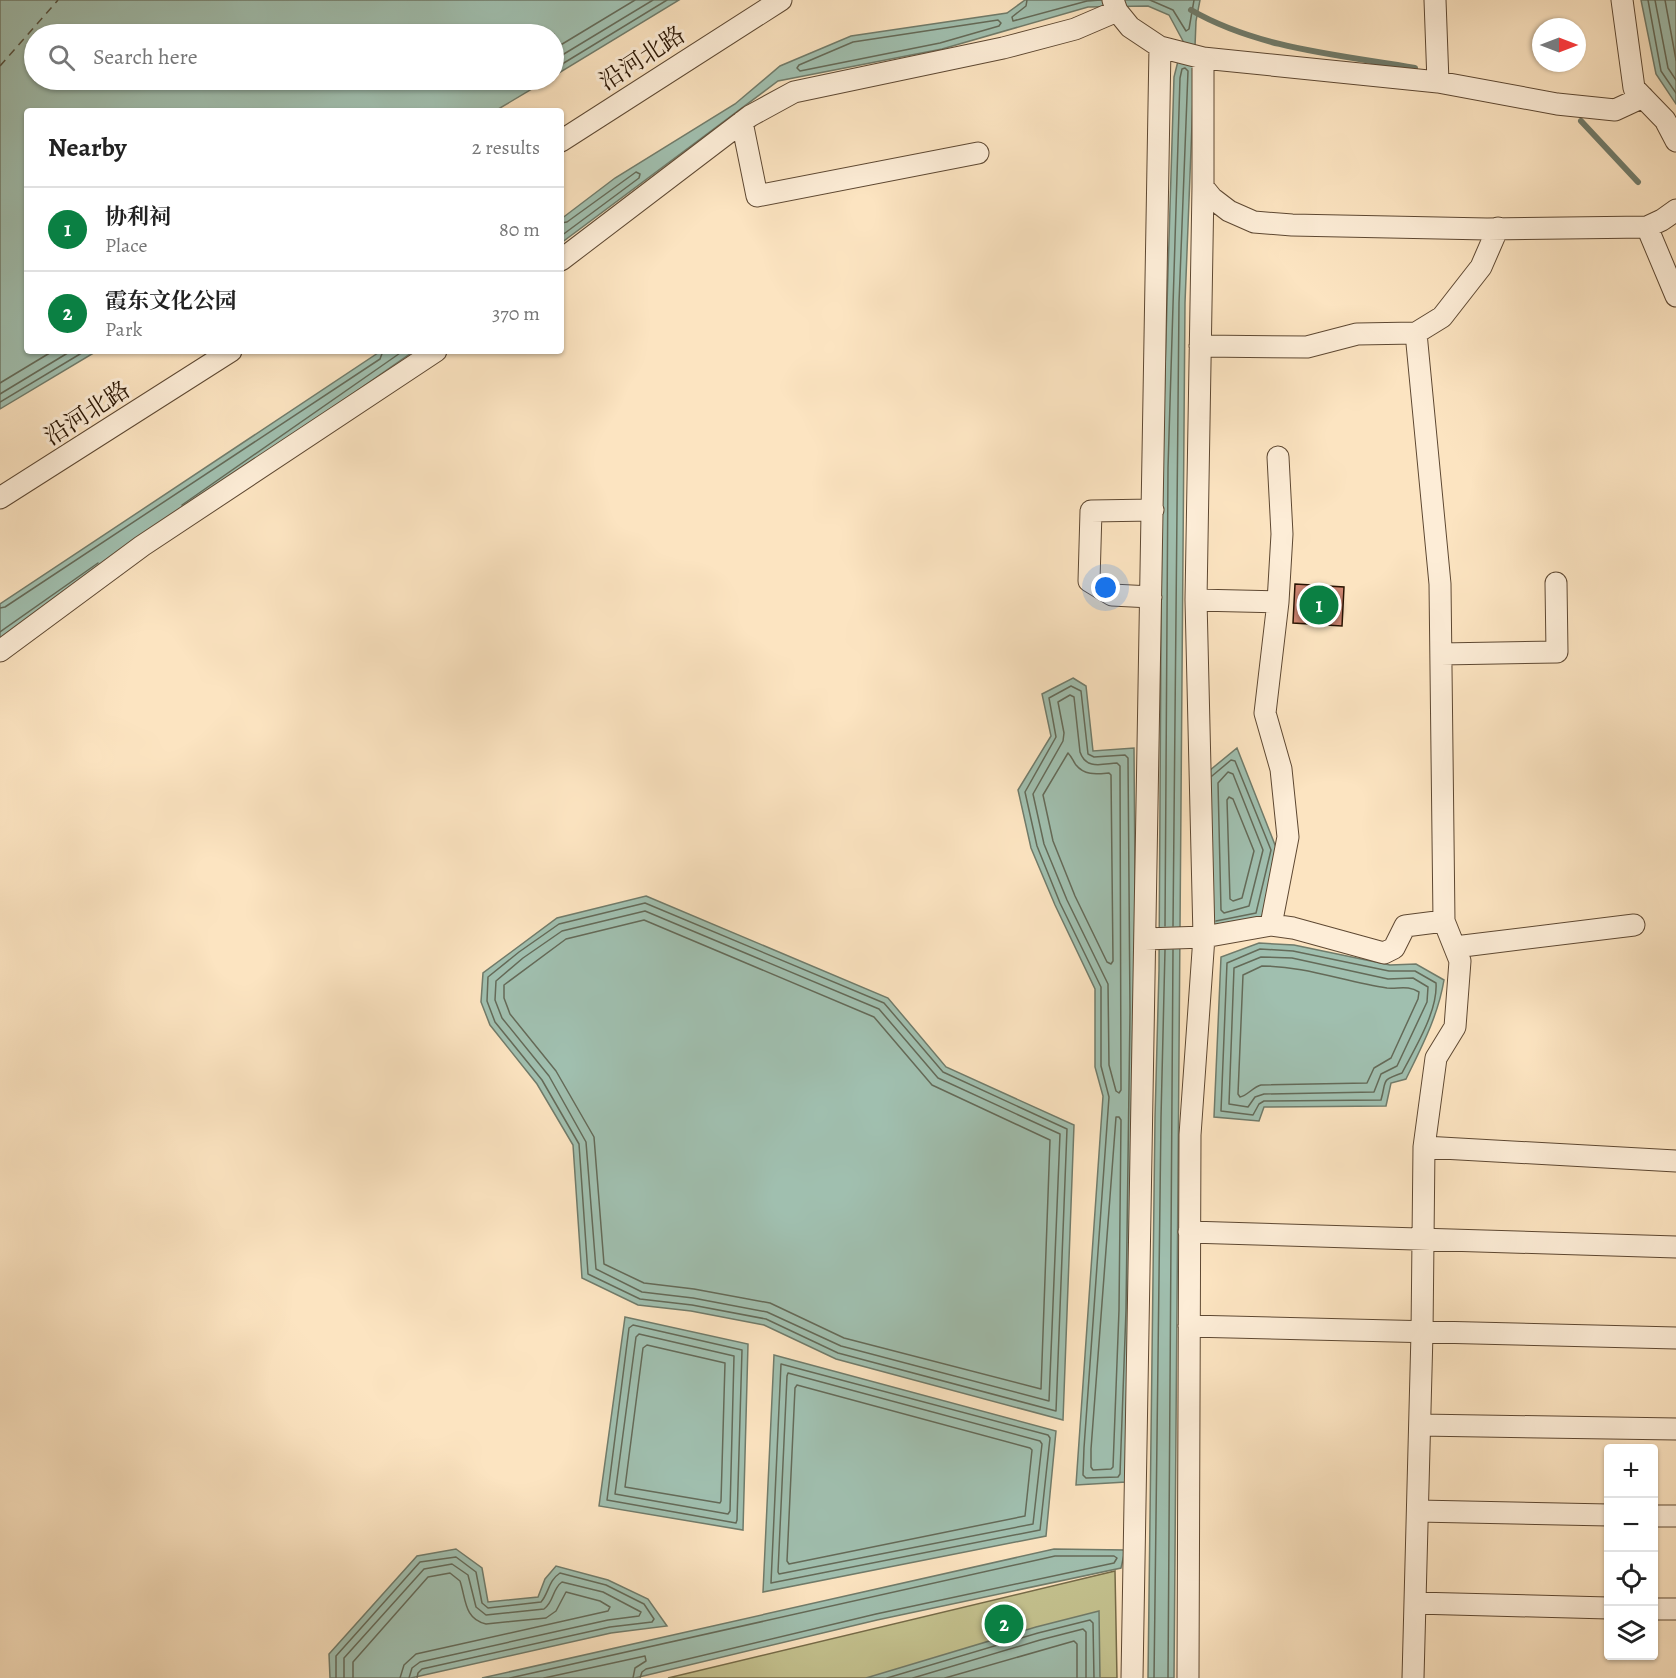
<!DOCTYPE html>
<html lang="en">
<head>
<meta charset="utf-8">
<style>
	body { margin:0; font-family:Alegreya,"Noto Serif SC",serif; background:#f2f2f2; color:#222 }
	.controls { position:absolute; right:18px; bottom:18px; display:grid; overflow:hidden; border-radius:6px; box-shadow:0 2px 4px #0004 }
	.controls button { width:54px; height:54px; display:grid; place-items:center; padding:0; border:0; border-bottom:2px solid #e0e0e0; background:#fff; color:#222; font:30px sans-serif }
	.compass { position:absolute; left:1532px; top:18px; width:54px; height:54px; border-radius:50%; background:#fff; box-shadow:0 2px 4px #0004; rotate:90deg }
	.you { position:absolute; left:1106px; top:588px; width:21px; height:21px; margin:-15px; border:4px solid #fff; border-radius:50%; background:#1a73e8; box-shadow:0 0 0 9px #1a73e833 }
	.badge { display:grid; place-items:center; width:39px; height:39px; border-radius:50%; background:#0b8043; color:#fff; font-size:20px; font-weight:700 }
	.pin { position:absolute; translate:-50% -50%; border:3px solid #fff; box-shadow:0 2px 6px #0006 }
	.list { margin:0; padding:0; list-style:none }
	h2 { display:flex; justify-content:space-between; align-items:center; height:78px; margin:0; padding:0 24px; font-size:26px }
	h2 small { font-size:20px; font-weight:400; color:#767676 }
	.list li { display:grid; grid-template-columns:39px 1fr auto; gap:18px; align-items:center; box-sizing:border-box; height:84px; padding:0 24px; border-top:2px solid #e0e0e0 }
	.list b { display:block; font-size:22px; white-space:nowrap }
	.list p { margin:0; font-size:20px; white-space:nowrap; color:#767676 }
	.list em { font-size:20px; font-style:normal; color:#767676 }
	.icon { flex:none; width:33px; height:33px; fill:none; stroke:currentColor; stroke-width:2; stroke-linecap:round; stroke-linejoin:round }
	.map { position:relative; flex:none; width:1676px; height:1678px; overflow:hidden }
	.search { position:absolute; background:#fff; box-shadow:0 2px 4px #0004; left:24px; top:24px; width:540px; height:66px; display:flex; align-items:center; gap:15px; box-sizing:border-box; padding:0 21px; border-radius:33px; color:#767676; font-size:22px }
	.panel { position:absolute; background:#fff; box-shadow:0 2px 4px #0004; left:24px; top:108px; width:540px; height:246px; border-radius:6px }
	.map>svg:first-child { display:block }
	.green { fill:#c4c28f; stroke:#766b48; stroke-width:1.5 }
	.water { fill:#a0bfaf; stroke:#707b6a; stroke-width:1.5 }
	.lines { fill:none; stroke-linecap:round; stroke-linejoin:round }
	.shore { stroke:#646a58; stroke-width:1.5 }
	.stream { stroke:#707b6a; stroke-width:6 }
	.ferry { stroke:#53503f; stroke-width:1.5; stroke-dasharray:8 6; stroke-linecap:butt }
	.building { fill:#d18773; stroke:#291402; stroke-width:1.5 }
	.minor-casing { stroke:#5e4832; stroke-width:23 }
	.minor { stroke:#fdedd7; stroke-width:21 }
	.labels { text-anchor:middle; stroke-width:6; stroke-linejoin:round; paint-order:stroke }
	.street-label { font-size:24px; fill:#291402; stroke:#fdedd7 }
</style>
</head>
<body>
<div class="map">
<svg width="1676" height="1678" viewBox="0 0 1676 1678">
	<rect width="100%" height="100%" fill="#fce4c1"/>
	<filter id="stains"><feTurbulence type="fractalNoise" baseFrequency=".00333" numOctaves="4"/><feColorMatrix values="0 0 0 0 .2 0 0 0 0 .09 0 0 0 0 .02 0 0 0 .5 -.17"/></filter>
	<radialGradient id="worn" r=".72"><stop offset=".6" stop-color="#630" stop-opacity="0"/><stop offset="1" stop-color="#630" stop-opacity=".3"/></radialGradient>
	<path class="green" d="M 1115,1571 L 1117,1678 L 668,1678 Z"/>
	<path class="water" d="M 0,0 L 679,0 L 554,76 L 554,34 L 34,34 L 34,80 L 547,80 L 495,111 L 27,111 L 27,351 L 97,351 L 0,409 Z
		M 1025,0 L 1200,0 L 1196,21 L 1185,303 L 1174,1678 L 1148,1678 L 1155,1118 L 1159,970 L 1162,468 L 1174,77 L 1183,41 L 1169,15 L 1148,6 L 1088,7 L 942,49 L 778,81 L 561,243 L 561,219 L 615,178 L 735,104 L 780,66 L 851,36 L 1007,13 Z
		M 1641,0 L 1676,0 L 1676,104 L 1656,74 Z
		M 381,351 L 414,351 L 0,639 L 0,604 Z
		M 1073,678 L 1086,686 L 1093,751 L 1134,748 L 1136,1012 L 1126,1482 L 1076,1485 L 1103,1096 L 1095,1067 L 1095,989 L 1055,905 L 1031,848 L 1018,790 L 1051,736 L 1042,694 Z
		M 1237,748 L 1277,850 L 1262,918 L 1217,928 L 1208,924 L 1204,775 Z
		M 646,896 L 888,998 L 946,1067 L 1074,1125 L 1063,1420 L 836,1359 L 764,1325 L 691,1311 L 638,1305 L 582,1278 L 573,1145 L 537,1084 L 490,1025 L 481,1002 L 483,973 L 557,918 Z
		M 1259,943 L 1294,945 L 1390,965 L 1416,964 L 1444,980 C 1438,1016 1422,1046 1406,1079 L 1391,1083 L 1386,1106 L 1264,1107 L 1259,1121 L 1214,1117 L 1221,957 Z
		M 625,1317 L 748,1344 L 743,1530 L 599,1506 Z
		M 774,1355 L 1056,1431 L 1046,1536 L 763,1592 Z
		M 456,1549 L 482,1568 L 488,1602 L 538,1597 L 545,1579 L 556,1566 L 608,1580 L 648,1599 L 667,1626 L 611,1633 L 411,1678 L 330,1678 L 329,1654 L 417,1556 Z
		M 1054,1549 L 1125,1550 L 1121,1568 L 877,1620 L 635,1678 L 482,1678 Z
		M 1099,1611 L 1100,1678 L 866,1678 L 1036,1627 Z"/>
	<g class="lines">
		<path class="shore" d="M 1027,0 L 1026,6 L 1012,17 L 1013,21 L 1087,1 L 1101,0
			M 1150,0 L 1173,10 L 1186,31 L 1189,29 L 1194,0
			M 1648,0 L 1661,71 L 1676,93
			M 1655,0 L 1668,68 L 1676,80
			M 1665,0 L 1676,60
			M 998,20 L 1001,23 L 999,26 L 940,43 L 800,71 L 797,68 L 799,65 L 853,42 Z
			M 554,49 L 635,0
			M 554,60 L 653,0
			M 554,69 L 667,0
			M 561,223 L 567,222 L 636,172 L 640,174 L 639,178 L 561,236
			M 0,383 L 53,351
			M 0,394 L 71,351
			M 0,402 L 85,351
			M 182,505 L 403,351
			M 0,608 L 5,607 L 380,359 L 383,351
			M 0,632 L 98,563
			M 1071,686 L 1081,691 L 1088,754 L 1094,757 L 1125,755 L 1128,758 L 1130,1012 L 1126,1310 L 1120,1474 L 1118,1477 L 1086,1478 L 1083,1475 L 1084,1448 L 1109,1097 L 1101,1066 L 1101,987 L 1060,903 L 1037,846 L 1025,792 L 1056,737 L 1049,698 Z
			M 1070,695 L 1074,697 L 1080,752 C 1086,770 1102,764 1117,763 L 1120,766 L 1121,1090 L 1119,1093 L 1116,1091 L 1109,1065 L 1108,984 L 1067,900 L 1044,844 L 1033,794 L 1063,741 L 1064,733 L 1058,702 Z
			M 1068,753 C 1072,757 1073,761 1076,765 C 1085,776 1097,774 1109,773 L 1111,775 L 1113,961 L 1111,964 L 1107,962 L 1075,896 L 1053,841 L 1043,795 Z
			M 1228,772 L 1233,774 L 1263,850 L 1249,906 L 1224,913 L 1221,910 L 1218,783 Z
			M 1212,776 L 1231,760 L 1235,761 L 1271,850 L 1256,913 L 1216,921
			M 1229,797 L 1233,799 L 1254,851 L 1242,898 L 1233,901 L 1230,899 L 1227,800 Z
			M 645,903 L 884,1003 L 943,1072 L 1067,1129 L 1056,1411 L 838,1353 L 766,1319 L 692,1305 L 640,1299 L 588,1274 L 579,1144 L 542,1080 L 495,1022 L 487,1001 L 488,977 L 519,952 L 559,924 Z
			M 645,911 L 879,1009 L 938,1078 L 1060,1134 L 1049,1401 L 841,1346 L 767,1312 L 693,1298 L 642,1292 L 596,1269 L 586,1142 L 549,1076 L 502,1018 L 495,1000 L 496,981 L 523,958 L 562,931 Z
			M 644,920 L 874,1017 L 932,1085 L 1050,1140 L 1041,1389 L 844,1338 L 770,1303 L 694,1289 L 644,1283 L 604,1264 L 594,1137 L 556,1071 L 510,1014 L 504,998 L 504,985 L 566,939 Z
			M 1165,926 L 1168,468 L 1180,78 L 1182,69 L 1185,68 L 1188,71 L 1179,303 L 1173,926
			M 1260,949 L 1293,951 L 1389,971 L 1415,971 L 1436,983 C 1438,1011 1415,1048 1402,1073 C 1380,1081 1387,1079 1381,1100 L 1264,1101 L 1259,1104 L 1253,1115 L 1221,1111 L 1227,963 Z
			M 1261,957 L 1292,958 L 1388,979 L 1413,978 L 1428,987 L 1427,1002 L 1397,1066 L 1381,1074 L 1374,1092 L 1264,1094 L 1255,1097 L 1248,1107 L 1229,1104 L 1234,968 Z
			M 1262,966 C 1305,966 1345,982 1387,988 C 1399,989 1408,985 1419,992 L 1418,999 L 1391,1058 L 1374,1068 L 1367,1083 L 1261,1085 C 1253,1087 1247,1096 1240,1097 L 1238,1094 L 1243,975 Z
			M 1116,1117 L 1119,1117 L 1121,1120 L 1119,1310 L 1113,1467 L 1111,1469 L 1093,1470 L 1091,1467 L 1091,1449 Z
			M 633,1325 L 742,1350 L 737,1520 L 736,1523 L 607,1500 L 629,1328 Z
			M 639,1334 L 734,1356 L 730,1511 L 728,1514 L 615,1494 L 636,1337 Z
			M 647,1345 L 725,1363 L 721,1501 L 720,1503 L 625,1487 L 643,1348 Z
			M 781,1364 L 1048,1435 L 1050,1438 L 1040,1530 L 771,1583 Z
			M 788,1373 L 1040,1441 L 1042,1444 L 1033,1524 L 779,1574 L 778,1572 L 787,1376 Z
			M 797,1385 L 1030,1448 L 1032,1450 L 1025,1516 L 789,1564 L 787,1561 L 795,1388 Z
			M 336,1678 L 336,1656 L 420,1562 L 456,1557 L 476,1572 L 482,1603 L 488,1608 L 541,1602 C 549,1593 548,1581 560,1573 L 606,1585 L 644,1604 L 654,1619 L 652,1622 L 610,1627 L 422,1669 L 418,1673 L 417,1678
			M 344,1678 L 344,1658 L 424,1569 L 452,1564 L 468,1575 L 476,1607 L 486,1615 L 544,1609 C 554,1602 552,1589 562,1582 L 603,1592 L 641,1612 L 639,1616 L 608,1620 L 420,1662 L 412,1668 L 409,1678
			M 353,1678 L 353,1662 L 428,1577 L 450,1573 L 460,1581 C 466,1599 464,1619 486,1624 L 546,1618 L 556,1611 L 566,1592 L 600,1601 L 610,1607 L 608,1611 L 416,1654 L 404,1665 L 400,1678
			M 510,1678 L 1055,1556 L 1114,1556 L 1117,1558 L 1114,1563 L 876,1614 L 646,1669 L 642,1672 L 640,1678
			M 544,1678 L 645,1656 L 646,1661 L 635,1668 L 633,1678
			M 887,1678 L 1038,1633 L 1090,1620 L 1093,1623 L 1094,1678
			M 913,1678 L 1040,1640 L 1083,1629 L 1086,1632 L 1086,1678
			M 945,1678 L 1074,1641 L 1077,1644 L 1077,1678
			M 1154,1678 L 1161,1118 L 1165,950
			M 1168,1678 L 1173,950"/>
		<path class="stream" d="M 1191,10 C 1259,49 1340,55 1415,68
			M 1581,121 L 1638,182"/>
		<path class="ferry" d="M 0,66 L 58,0"/>
	</g>
	<path class="building" d="M 1295,584 L 1344,587 L 1342,626 L 1293,623 Z"/>
	<g class="lines">
		<defs>
			<path id="minor" d="M 1113,0 L 1117,11 L 1130,27 L 1160,47 L 1203,58 L 1438,82 L 1557,104 L 1615,110 L 1643,97
				M 1435,0 L 1438,82
				M 1622,0 L 1634,88 L 1665,120 L 1676,141
				M 1203,58 L 1203,187 L 1212,198 L 1229,211 L 1254,222 L 1292,225 L 1487,229 L 1647,227 L 1676,296
				M 742,122 L 757,196 L 978,153
				M 561,141 L 781,0
				M 1647,227 L 1662,220 L 1676,210
				M 561,260 L 750,116 L 794,92 L 1003,48 L 1075,29 L 1117,11
				M 1200,346 L 1307,347 L 1357,334 L 1416,333
				M 0,498 L 231,351
				M 1151,597 L 1112,595 L 1089,581 L 1091,511 L 1153,510
				M 1196,600 L 1278,602
				M 0,651 L 142,546 L 436,351
				M 1441,654 L 1557,652 L 1556,583
				M 1271,925 L 1288,837 L 1281,769 L 1265,713 L 1278,602 L 1282,534 L 1278,457
				M 1145,939 L 1204,937 L 1271,925 L 1293,928 L 1384,953 L 1394,948 L 1405,926 L 1444,921
				M 1455,947 L 1634,925
				M 1424,1147 L 1676,1161
				M 1189,1232 L 1676,1247
				M 1189,1326 L 1676,1338
				M 1420,1425 L 1676,1429
				M 1418,1511 L 1608,1515
				M 1654,1516 L 1676,1516
				M 1415,1603 L 1608,1608
				M 1654,1609 L 1676,1609
				M 1132,1678 L 1160,47
				M 1188,1678 L 1190,1135 L 1204,937 L 1196,600 L 1203,187
				M 1413,1678 L 1422,1333 L 1424,1147 L 1436,1058 L 1455,1027 L 1460,961 L 1444,921 L 1440,584 L 1416,333 L 1442,317 L 1481,267 L 1498,228"/>
		</defs>
		<use href="#minor" class="minor-casing"/>
		<use href="#minor" class="minor"/>
	</g>
	<g class="labels">
		<g class="street-label">
			<text transform="translate(642 58) rotate(-33)" y="8">沿河北路</text>
			<text transform="translate(87 413) rotate(-33)" y="8">沿河北路</text>
		</g>
	</g>
	<rect width="100%" height="100%" filter="url(#stains)"/>
	<rect width="100%" height="100%" fill="url(#worn)"/>
</svg>
<div class="controls">
<button>+</button>
<button>−</button>
<button><svg class="icon" aria-label="locate" viewBox="0 0 24 24"><circle cx="12" cy="12" r="6"/><path d="M12 2v4M12 18v4M2 12h4M18 12h4"/></svg></button>
<button><svg class="icon" aria-label="layers" viewBox="0 0 24 24"><path d="M12 4l9 5-9 5-9-5zM3 14l9 5 9-5"/></svg></button>
</div>
<svg class="compass" viewBox="-18 -18 36 36"><path d="M0-13l5 13h-10z" fill="#e53935"/><path d="M0 13l5-13h-10z" fill="#767676"/></svg>
<div class="you"></div>
<div class="pin badge" style="left:1319px;top:605px">1</div>
<div class="pin badge" style="left:1004px;top:1624px">2</div>
<div class="search"><svg class="icon" aria-label="search" viewBox="0 0 24 24"><circle cx="10" cy="10" r="6"/><path d="M15 15l6 6"/></svg>Search here</div>
<section class="panel">
<h2>Nearby<small>2 results</small></h2>
<ul class="list">
<li><span class="badge">1</span><div><b>协利祠</b><p>Place</p></div><em>80 m</em></li>
<li><span class="badge">2</span><div><b>霞东文化公园</b><p>Park</p></div><em>370 m</em></li>
</ul>
</section>
</div>
</body>
</html>
